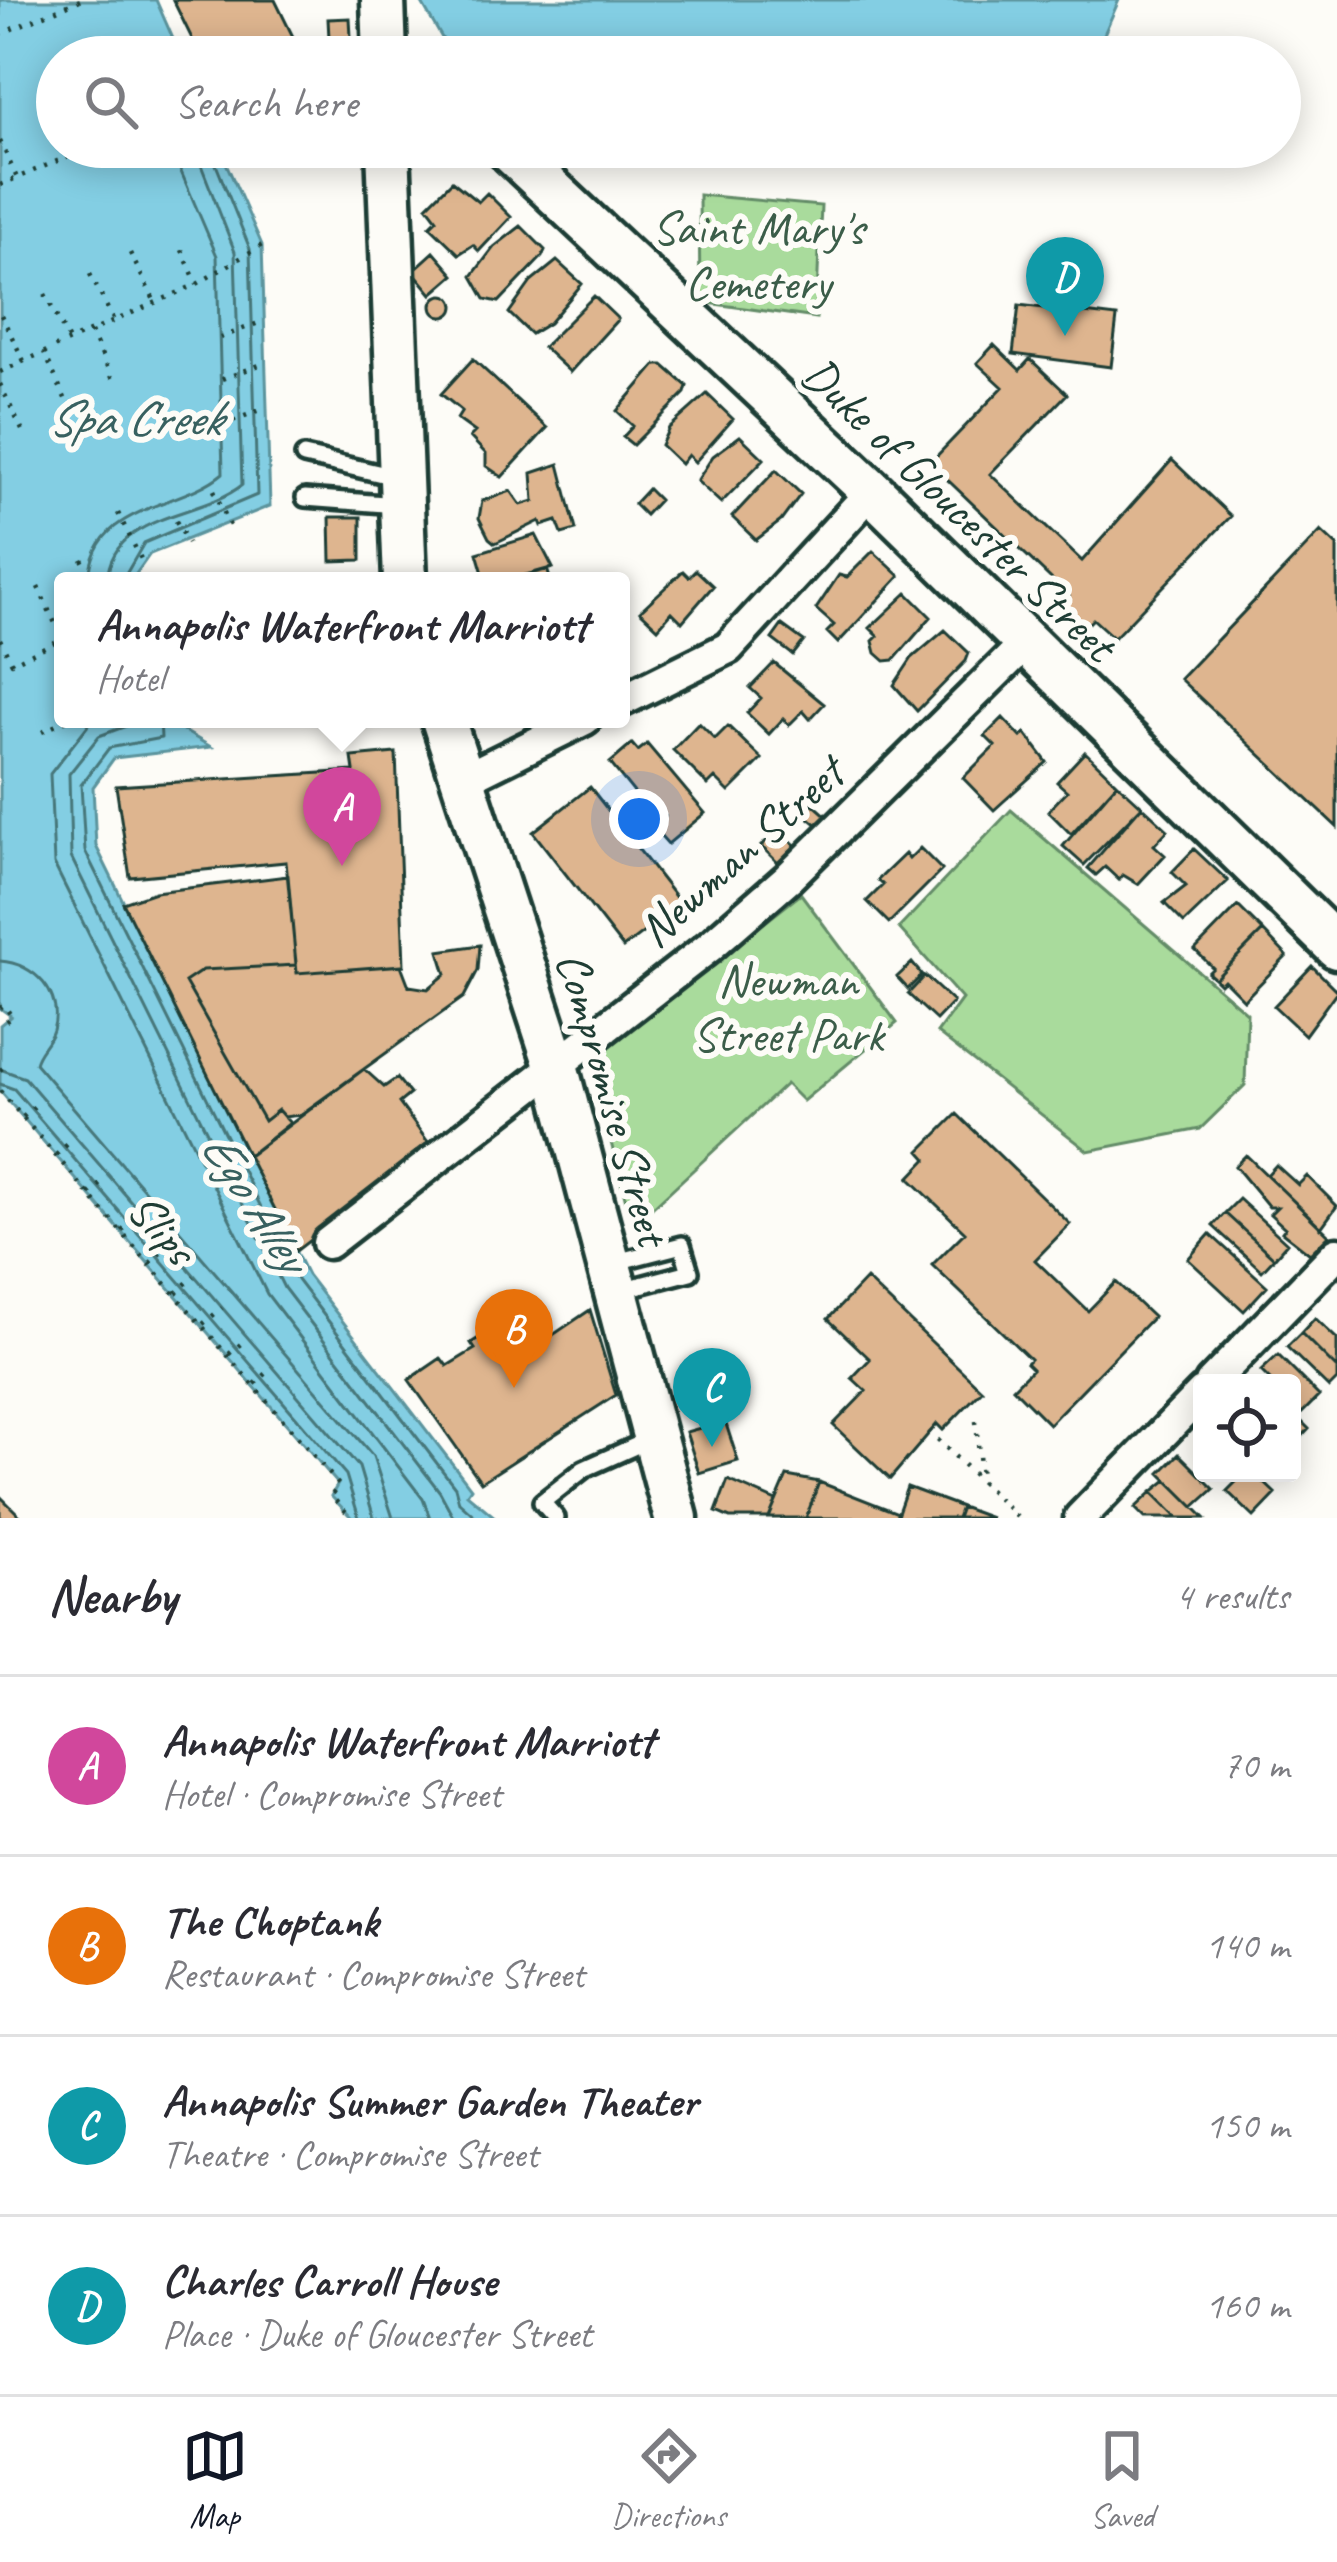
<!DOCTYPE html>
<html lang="en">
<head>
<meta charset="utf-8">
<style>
	body { margin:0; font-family:Caveat,sans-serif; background:#f7f7f7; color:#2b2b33 }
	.controls { position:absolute; right:36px; bottom:36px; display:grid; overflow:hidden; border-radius:12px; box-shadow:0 6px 30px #0003 }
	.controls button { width:108px; height:108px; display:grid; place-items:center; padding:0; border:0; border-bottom:3px solid #e1e1e2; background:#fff; color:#2b2b33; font:60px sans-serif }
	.you { position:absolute; left:639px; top:819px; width:42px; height:42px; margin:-30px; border:9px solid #fff; border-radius:50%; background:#1a73e8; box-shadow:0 0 0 18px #1a73e833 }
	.badge { display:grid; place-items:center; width:78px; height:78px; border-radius:50%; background:#111827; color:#fff; font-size:39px; font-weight:700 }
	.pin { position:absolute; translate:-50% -99px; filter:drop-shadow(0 3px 6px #0008) }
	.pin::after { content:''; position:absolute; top:63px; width:42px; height:36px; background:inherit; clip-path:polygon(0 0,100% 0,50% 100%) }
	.popup { position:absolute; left:54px; top:572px; width:576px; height:156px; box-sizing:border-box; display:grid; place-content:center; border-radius:12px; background:#fff; filter:drop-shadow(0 3px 9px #0005); font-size:39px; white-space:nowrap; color:#7c7c81 }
	.popup b { font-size:45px; color:#2b2b33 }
	.popup::after { content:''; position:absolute; left:50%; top:100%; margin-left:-24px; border:24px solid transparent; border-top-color:#fff }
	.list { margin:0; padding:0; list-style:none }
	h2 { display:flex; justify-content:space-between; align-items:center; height:156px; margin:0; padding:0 48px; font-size:51px }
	h2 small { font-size:39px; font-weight:400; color:#7c7c81 }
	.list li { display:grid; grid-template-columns:78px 1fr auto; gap:36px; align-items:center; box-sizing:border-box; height:180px; padding:0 48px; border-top:3px solid #e1e1e2 }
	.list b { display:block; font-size:45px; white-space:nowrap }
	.list p { margin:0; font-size:39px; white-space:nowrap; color:#7c7c81 }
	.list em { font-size:39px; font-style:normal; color:#7c7c81 }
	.icon { flex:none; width:66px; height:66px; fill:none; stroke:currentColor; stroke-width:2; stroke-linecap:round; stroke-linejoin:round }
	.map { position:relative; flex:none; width:1337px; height:1518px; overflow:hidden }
	.search { position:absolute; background:#fff; box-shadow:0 6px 30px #0003; left:36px; right:36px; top:36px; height:132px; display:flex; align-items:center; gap:30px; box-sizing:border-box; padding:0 42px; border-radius:66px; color:#7c7c81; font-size:45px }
	.sheet { height:876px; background:#fff }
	nav { display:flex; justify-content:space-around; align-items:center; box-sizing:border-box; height:168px; border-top:3px solid #e1e1e2; background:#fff; font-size:33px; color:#7c7c81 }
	nav a { display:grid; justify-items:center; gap:6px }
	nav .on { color:#111827 }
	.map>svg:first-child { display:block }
	.green { fill:#a9db9c; stroke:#648c68; stroke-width:3 }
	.water { fill:#83cee3; stroke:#5b949d; stroke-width:3 }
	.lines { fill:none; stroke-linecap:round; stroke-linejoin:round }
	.shore { stroke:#47777a; stroke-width:3 }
	.building { fill:#deb58f; stroke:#1f3d34; stroke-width:3 }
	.service-casing { stroke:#1f3d34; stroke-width:24 }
	.minor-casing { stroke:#1f3d34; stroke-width:39 }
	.secondary-casing { stroke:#1f3d34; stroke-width:51 }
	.path { stroke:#1f3d34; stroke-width:4.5; stroke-dasharray:3 9; stroke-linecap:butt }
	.service { stroke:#fdfcf7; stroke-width:15 }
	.minor { stroke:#fdfcf7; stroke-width:30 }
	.secondary { stroke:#fdfcf7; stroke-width:42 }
	.labels { text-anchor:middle; stroke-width:12; stroke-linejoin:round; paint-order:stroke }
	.park-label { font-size:48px; fill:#3b5d49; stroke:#fdfcf7 }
	.street-label { font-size:48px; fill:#1f3d34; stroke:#fdfcf7 }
	.water-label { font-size:51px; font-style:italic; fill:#386160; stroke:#fdfcf7 }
</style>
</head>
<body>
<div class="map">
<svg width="1337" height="1518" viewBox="0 0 1337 1518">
	<rect width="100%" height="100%" fill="#fdfcf7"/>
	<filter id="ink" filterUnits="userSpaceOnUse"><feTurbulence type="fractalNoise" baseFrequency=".00833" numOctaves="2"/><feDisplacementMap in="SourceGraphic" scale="24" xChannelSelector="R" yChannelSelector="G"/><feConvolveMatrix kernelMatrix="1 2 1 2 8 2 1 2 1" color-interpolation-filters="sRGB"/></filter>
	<g filter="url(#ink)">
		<path class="green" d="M 699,195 L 821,206 L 816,318 L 700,302 Z
			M 1011,810 L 1247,1013 L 1245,1085 L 1200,1129 L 1088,1151 L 937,1033 L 962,999 L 899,928 Z
			M 801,894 L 897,1023 L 803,1101 L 786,1084 L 652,1208 L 627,1205 L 590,1060 Z"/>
		<path class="water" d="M 0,0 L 156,0 L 181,57 L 57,57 L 57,147 L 219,147 L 262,245 L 270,506 L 150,554 L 131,581 L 63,581 L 63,719 L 164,719 L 211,747 L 114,758 L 93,787 L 96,846 L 307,1275 L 471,1488 L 467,1494 L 496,1518 L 352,1518 L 331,1496 L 338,1484 L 0,1091 L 0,1025 L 11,1016 L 0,1008 Z
			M 420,0 L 1119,0 L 1094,57 L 453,57 Z"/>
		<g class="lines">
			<path class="shore" d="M 89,581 C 92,503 179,510 223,473 L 217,256 L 179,167 L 176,147
				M 107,581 C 111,512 202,518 242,485 L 235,252 L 194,147
				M 122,581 L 144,543 L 257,495 L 250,249 L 209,147
				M 93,719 L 50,774 L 54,864 L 267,1294 L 423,1499 L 430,1518
				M 145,719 L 99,736 L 69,774 L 71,857 L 284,1288 L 440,1492 L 454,1518
				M 160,719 L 161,738 L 109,748 L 81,785 L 85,851 L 297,1280 L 455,1487 L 459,1502 L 477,1518
				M 0,961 C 34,963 64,994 53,1030 C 49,1043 37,1051 35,1063 L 373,1456 L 393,1518
				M 0,1069 L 25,1078 L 359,1467 L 374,1518
				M 0,1084 L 14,1089 L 346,1475 L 359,1518"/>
		</g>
		<path class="building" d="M 173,0 L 275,0 L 303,57 L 201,57 Z
			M 350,18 L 352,57 L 330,57 L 328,19 Z
			M 452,181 L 478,202 L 487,193 L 511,217 L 479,251 L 473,245 L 459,254 L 430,226 L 437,219 L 427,206 Z
			M 521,226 L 545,250 L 542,257 L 499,302 L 485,299 L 472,276 L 494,247 Z
			M 434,252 L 454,275 L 432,294 L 413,271 Z
			M 557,261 L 582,284 L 549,323 L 531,334 L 509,313 L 531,282 Z
			M432 306a11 11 0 1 1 22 0a11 11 0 1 1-22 0Z
			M 594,296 L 618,319 L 570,372 L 543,347 Z
			M 1019,305 L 1117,317 L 1111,367 L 1013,354 Z
			M 994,345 L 1020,370 L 1030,359 L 1067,394 L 990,474 L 1082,561 L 1172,460 L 1231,516 L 1114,638 L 1093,619 L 1080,632 L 1056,610 L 1069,596 L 930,463 L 1003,387 L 977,363 Z
			M 473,359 L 547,428 L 502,477 L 486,466 L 486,454 L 470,437 L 475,432 L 457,419 L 462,411 L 441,394 Z
			M 656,365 L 663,365 L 687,386 L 685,393 L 633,445 L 623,437 L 633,426 L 617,411 Z
			M 707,394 L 733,419 L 695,462 L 688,455 L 681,464 L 661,445 L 669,428 Z
			M 740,436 L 764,459 L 721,503 L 697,481 L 713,456 Z
			M 559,464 L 576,530 L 562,534 L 557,521 L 542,526 L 540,521 L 495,543 L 489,538 L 479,518 L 482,501 L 511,491 L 521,505 L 534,501 L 532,473 Z
			M 776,470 L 801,494 L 781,521 L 756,540 L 732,517 Z
			M 648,489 L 659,500 L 645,515 L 634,504 Z
			M 330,517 L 361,517 L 361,560 L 331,561 Z
			M 1321,531 L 1337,546 L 1337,827 L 1180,679 Z
			M 536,535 L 553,568 L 504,581 L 485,580 L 477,553 Z
			M 873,551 L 900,576 L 838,643 L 827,632 L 834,625 L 816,609 L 839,575 L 847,577 Z
			M 547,569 L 551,581 L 504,581 Z
			M 696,570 L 713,586 L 682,622 L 672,612 L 658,628 L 640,611 L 683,571 L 689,577 Z
			M 907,593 L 931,617 L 894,660 L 885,661 L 876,653 L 873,641 L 878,636 L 870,628 Z
			M 782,625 L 804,641 L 793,655 L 772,639 Z
			M 945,630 L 969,653 L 966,661 L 917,711 L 894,685 L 912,658 Z
			M 774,663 L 824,704 L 810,719 L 803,711 L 789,725 L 783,719 L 769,734 L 747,713 L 761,698 L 750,688 Z
			M 1003,718 L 1021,737 L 1025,733 L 1047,762 L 994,810 L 963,778 L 995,746 L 985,736 Z
			M 699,723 L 715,739 L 728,726 L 762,759 L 729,792 L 715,778 L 708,785 L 673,750 Z
			M 632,744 L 638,751 L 647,744 L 705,813 L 668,844 L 653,827 L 665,816 L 650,799 L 644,805 L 610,763 Z
			M 1085,752 L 1117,783 L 1071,834 L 1048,811 L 1067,791 L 1057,782 Z
			M 396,753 L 404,965 L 297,973 L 286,862 L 130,877 L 116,786 L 354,771 L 352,757 Z
			M 1117,783 L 1142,806 L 1084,865 L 1063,846 Z
			M 590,787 L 681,904 L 623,948 L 533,832 Z
			M 812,803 L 828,817 L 819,826 L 803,813 Z
			M 1142,806 L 1168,830 L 1154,845 L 1165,855 L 1138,884 L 1123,875 L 1119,880 L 1105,867 L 1096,875 L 1088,868 Z
			M 779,829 L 798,848 L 780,865 L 761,846 Z
			M 920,848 L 942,870 L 889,923 L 867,901 L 883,885 L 878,880 L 905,854 L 909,859 Z
			M 1194,849 L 1228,881 L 1184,923 L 1164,903 L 1186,886 L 1172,872 Z
			M 288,876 L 296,965 L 203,970 L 185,982 L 264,1121 L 278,1110 L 290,1123 L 248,1156 L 123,903 L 155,892 Z
			M 1238,906 L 1263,931 L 1215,979 L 1208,973 L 1213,968 L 1195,950 Z
			M 1263,931 L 1287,956 L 1244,1000 L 1224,980 L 1220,984 L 1215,979 Z
			M 480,945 L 478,970 L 464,997 L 300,1115 L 284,1117 L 278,1110 L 264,1121 L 185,982 L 203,970 L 296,965 L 297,973 L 401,965 L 409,986 L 428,989 L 446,974 L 439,951 Z
			M 912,963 L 922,975 L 908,989 L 897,977 Z
			M 1312,966 L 1337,991 L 1305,1035 L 1274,1006 Z
			M 925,976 L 953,1002 L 936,1020 L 908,994 Z
			M 364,1069 L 384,1087 L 397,1078 L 410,1094 L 399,1103 L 431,1146 L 296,1251 L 248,1156 Z
			M 957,1114 L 1070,1224 L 1035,1260 L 1088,1311 L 1116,1282 L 1153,1317 L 1049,1424 L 1013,1388 L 1032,1369 L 1026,1363 L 1030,1359 L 932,1265 L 965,1232 L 909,1178 L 927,1159 L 920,1151 Z
			M 1246,1155 L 1329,1235 L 1310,1254 L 1282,1232 L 1285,1228 L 1270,1214 L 1277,1207 L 1269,1207 L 1235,1166 Z
			M 1276,1165 L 1298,1185 L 1307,1176 L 1337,1206 L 1321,1228 L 1267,1175 Z
			M 1239,1199 L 1287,1243 L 1274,1258 L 1225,1213 Z
			M 1225,1213 L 1274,1258 L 1262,1271 L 1213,1226 Z
			M 1210,1234 L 1267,1286 L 1244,1311 L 1188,1259 Z
			M 866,1279 L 982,1390 L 943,1430 L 937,1424 L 890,1479 L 833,1425 L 866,1391 L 852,1378 L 870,1359 L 828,1319 Z
			M 529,1306 L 550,1337 L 590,1310 L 616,1395 L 481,1482 L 409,1380 L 441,1358 L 447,1366 L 475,1349 L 471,1343 Z
			M 1315,1318 L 1337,1339 L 1337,1369 L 1301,1333 Z
			M 1301,1333 L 1337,1369 L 1337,1380 L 1329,1388 L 1287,1347 Z
			M 1278,1355 L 1319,1396 L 1302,1413 L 1292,1402 L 1292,1383 L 1273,1383 L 1261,1371 Z
			M 1292,1412 L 1309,1429 L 1293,1446 L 1292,1445 Z
			M 725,1421 L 738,1461 L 699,1473 L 686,1432 Z
			M 1179,1454 L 1214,1489 L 1194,1507 L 1160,1473 Z
			M 1245,1473 L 1254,1473 L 1276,1494 L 1254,1517 L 1227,1491 Z
			M 787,1476 L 819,1482 L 806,1518 L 769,1518 Z
			M 728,1480 L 776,1501 L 769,1518 L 730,1518 L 716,1512 Z
			M 1167,1480 L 1205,1518 L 1178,1518 L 1152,1492 Z
			M 819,1482 L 898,1513 L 896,1518 L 806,1518 Z
			M 907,1487 L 961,1507 L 957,1518 L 896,1518 Z
			M 1152,1492 L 1178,1518 L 1145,1518 L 1135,1508 Z
			M 0,1496 L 22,1518 L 0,1518 Z
			M 961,1507 L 991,1518 L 957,1518 Z"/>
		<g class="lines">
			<defs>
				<path id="service" d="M 304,456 L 395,477
					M 305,498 L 398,505
					M 612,1263 L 682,1245 L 690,1272 L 618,1291
					M 556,1518 L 542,1502 L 584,1469 L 653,1438"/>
				<path id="minor" d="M 621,701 L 728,648 L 872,491
					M 462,780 L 585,719
					M 328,1243 L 709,947 L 788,878 L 1027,642
					M 1211,1383 L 1337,1253
					M 1080,1518 L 1202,1393"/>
				<path id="secondary" d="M 383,0 L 385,57
					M 388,147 L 405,581
					M 506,147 L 872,491 L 1337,947
					M 443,719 L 555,1062 L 676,1518"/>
			</defs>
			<use href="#service" class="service-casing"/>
			<use href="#minor" class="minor-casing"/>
			<use href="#secondary" class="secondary-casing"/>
			<path class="path" d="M 0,34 L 80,0
				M 0,141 L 17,178
				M 0,185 L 88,148
				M 182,250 L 197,284
				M 130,253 L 155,302
				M 90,274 L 114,321
				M 45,294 L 69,341
				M 1,315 L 24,361
				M 91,332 L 115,384
				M 220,338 L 261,322
				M 44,352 L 69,407
				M 0,372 L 197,284 L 262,245
				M 222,379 L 262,364
				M 0,384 L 22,430
				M 222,425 L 265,408
				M 214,490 L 230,526
				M 118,513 L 143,563
				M 176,521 L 188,543
				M 82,559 L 93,581
				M 38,587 L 62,638
				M 0,639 L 12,663 L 63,638
				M 42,732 L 69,719
				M 0,1008 L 4,1005 L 12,1017 L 0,1025
				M 0,1070 L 7,1065
				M 0,1091 L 339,1485 L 331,1496 L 352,1518
				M 23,1117 L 40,1101
				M 56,1155 L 73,1139
				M 89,1194 L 107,1178
				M 122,1231 L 140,1215
				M 150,1263 L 167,1247
				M 176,1293 L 194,1276
				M 203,1324 L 222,1308
				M 229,1354 L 244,1341
				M 255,1384 L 271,1369
				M 976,1421 L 981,1478
				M 929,1431 L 1018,1518"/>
			<use href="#service" class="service"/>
			<use href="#minor" class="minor"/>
			<use href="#secondary" class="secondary"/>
		</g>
	</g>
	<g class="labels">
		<g class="park-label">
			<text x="758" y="244">Saint Mary's<tspan x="758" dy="55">Cemetery</tspan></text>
			<text x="788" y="996">Newman<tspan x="788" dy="55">Street Park</tspan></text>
		</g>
		<g class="street-label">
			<text transform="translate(960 508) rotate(44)" y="17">Duke of Gloucester Street</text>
			<text transform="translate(740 851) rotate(-42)" y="17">Newman Street</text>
			<text transform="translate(614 1098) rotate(74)" y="17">Compromise Street</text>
			<text transform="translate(163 1228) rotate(49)" y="17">Slips</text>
		</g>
		<g class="water-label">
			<text x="134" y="435">Spa Creek</text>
			<text transform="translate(256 1200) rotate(57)" y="18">Ego Alley</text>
		</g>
	</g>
</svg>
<div class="controls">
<button><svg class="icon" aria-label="locate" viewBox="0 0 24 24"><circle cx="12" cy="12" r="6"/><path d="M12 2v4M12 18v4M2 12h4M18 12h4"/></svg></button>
</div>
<div class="you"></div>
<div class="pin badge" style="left:342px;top:866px;background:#d1479c">A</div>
<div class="popup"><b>Annapolis Waterfront Marriott</b>Hotel</div>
<div class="pin badge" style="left:514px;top:1388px;background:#e8710a">B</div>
<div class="pin badge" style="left:712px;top:1447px;background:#0f9aa8">C</div>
<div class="pin badge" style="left:1065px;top:336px;background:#0f9aa8">D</div>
<div class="search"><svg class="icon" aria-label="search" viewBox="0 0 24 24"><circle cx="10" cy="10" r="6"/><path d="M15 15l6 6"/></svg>Search here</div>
</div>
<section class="sheet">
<h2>Nearby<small>4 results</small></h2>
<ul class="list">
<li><span class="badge" style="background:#d1479c">A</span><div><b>Annapolis Waterfront Marriott</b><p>Hotel · Compromise Street</p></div><em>70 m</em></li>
<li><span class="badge" style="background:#e8710a">B</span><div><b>The Choptank</b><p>Restaurant · Compromise Street</p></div><em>140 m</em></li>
<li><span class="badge" style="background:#0f9aa8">C</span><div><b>Annapolis Summer Garden Theater</b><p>Theatre · Compromise Street</p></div><em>150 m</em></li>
<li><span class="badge" style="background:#0f9aa8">D</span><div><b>Charles Carroll House</b><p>Place · Duke of Gloucester Street</p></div><em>160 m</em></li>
</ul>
</section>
<nav>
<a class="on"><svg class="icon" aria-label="map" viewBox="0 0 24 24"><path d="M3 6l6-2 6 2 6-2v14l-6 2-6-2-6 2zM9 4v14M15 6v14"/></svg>Map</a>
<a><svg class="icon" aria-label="directions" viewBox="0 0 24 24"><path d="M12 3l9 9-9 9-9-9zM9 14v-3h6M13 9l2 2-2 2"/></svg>Directions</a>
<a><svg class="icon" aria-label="saved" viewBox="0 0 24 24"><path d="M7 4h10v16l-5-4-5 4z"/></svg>Saved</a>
</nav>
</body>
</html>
